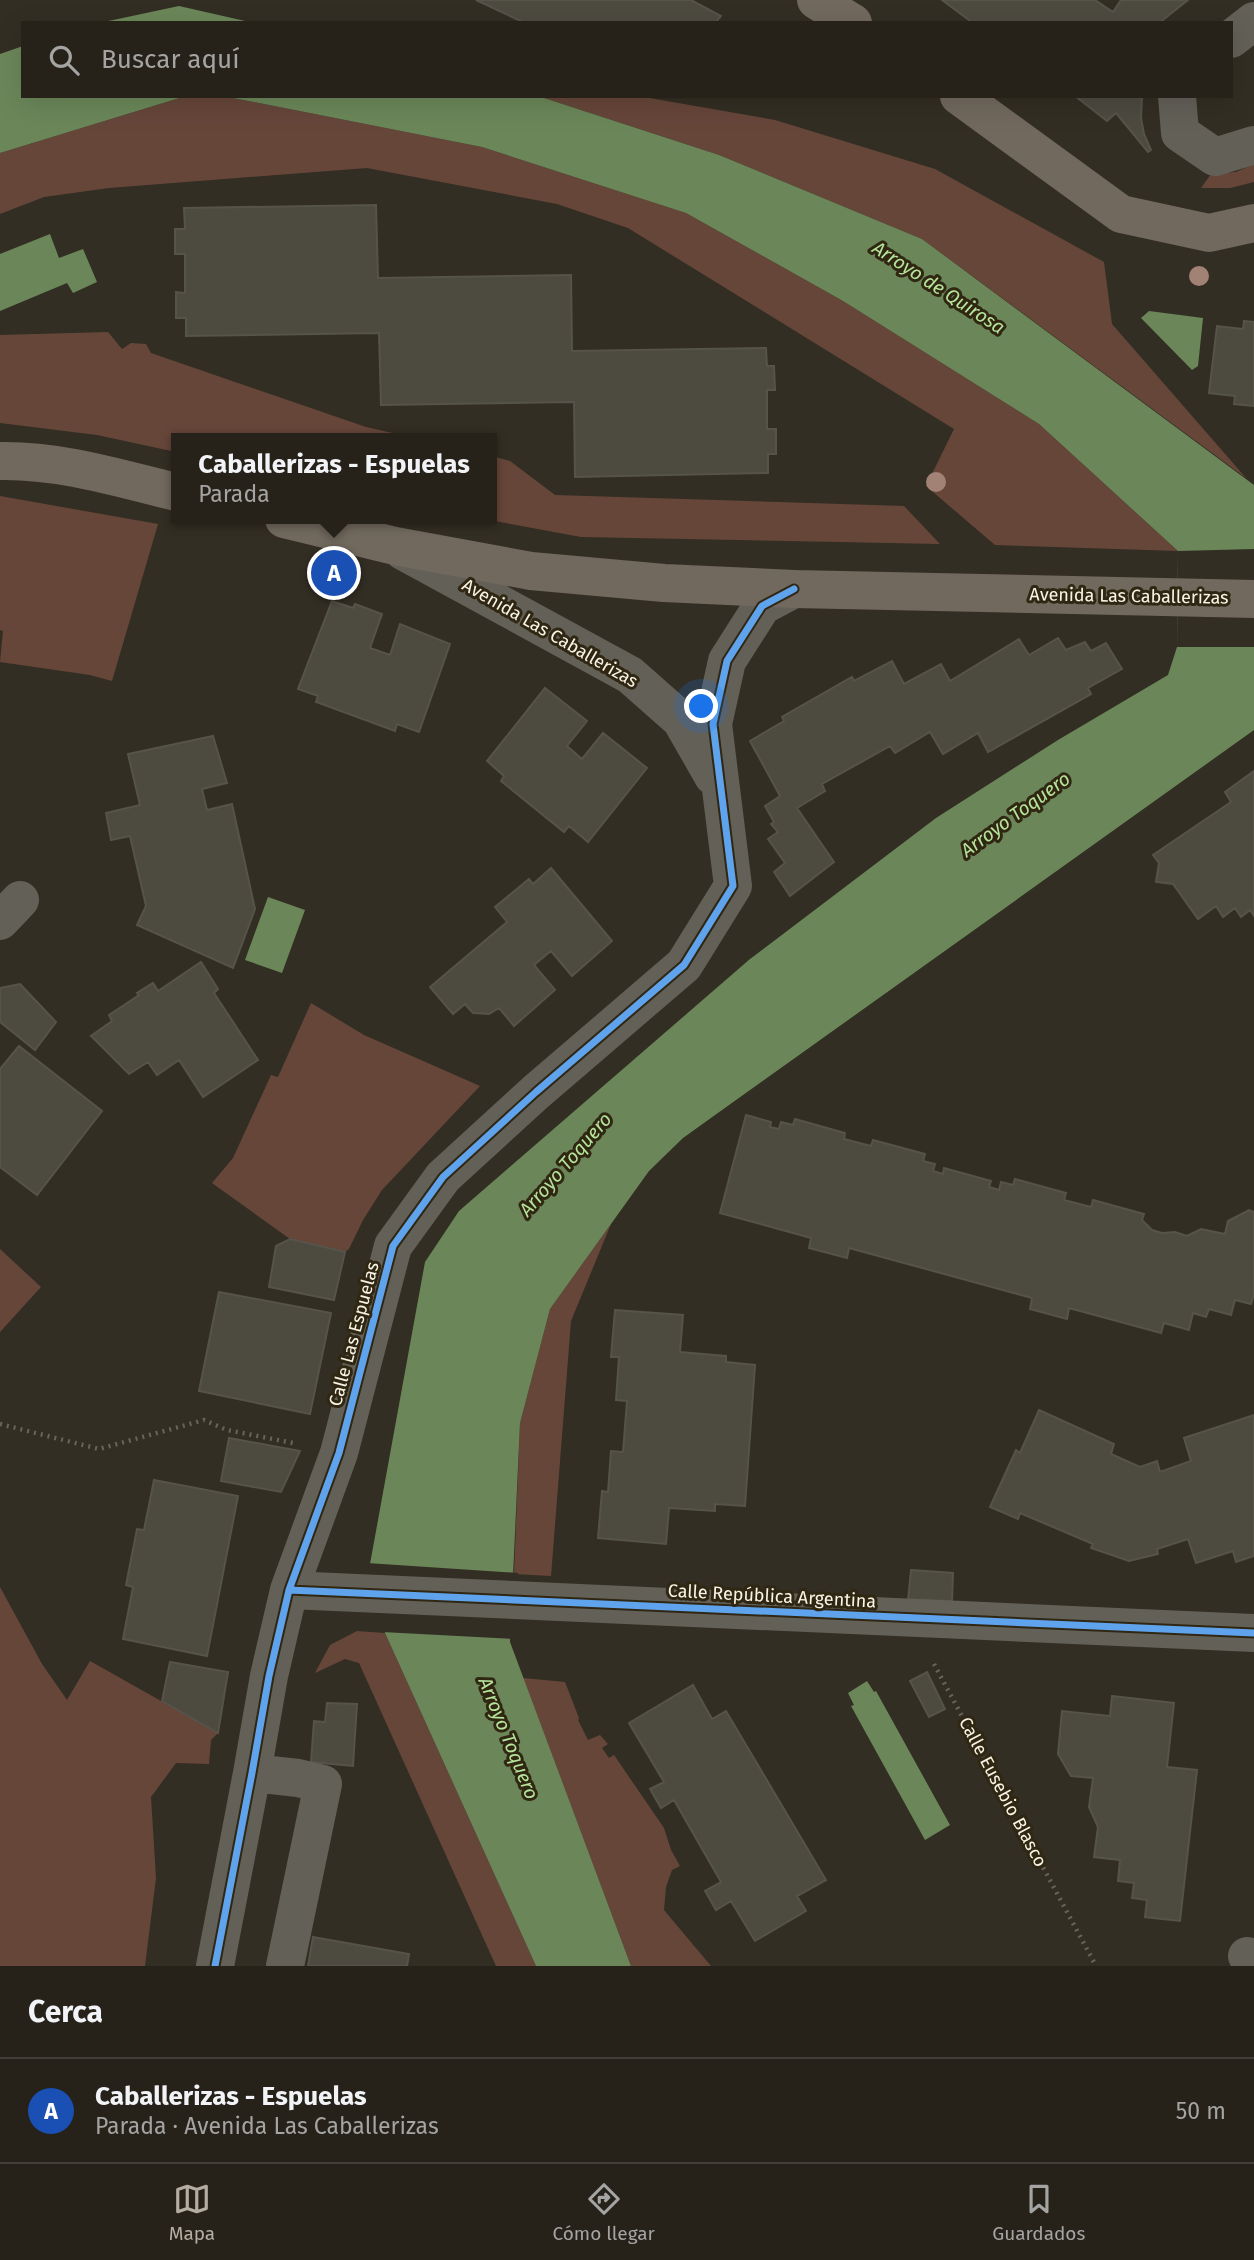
<!DOCTYPE html>
<html lang="es">
<head>
<meta charset="utf-8">
<style>
	body { margin:0; font-family:"Fira Sans",sans-serif; background:#2e2a23; color:#f1f3f6 }
	.you { position:absolute; left:702px; top:707px; width:24px; height:24px; margin:-18px; border:5px solid #fff; border-radius:50%; background:#1a73e8; box-shadow:0 0 0 10px #1a73e833 }
	.badge { display:grid; place-items:center; width:46px; height:46px; border-radius:50%; background:#b4aea2; color:#fff; font-size:23px; font-weight:700 }
	.pin { position:absolute; translate:-50% -50%; border:4px solid #fff; box-shadow:0 2px 7px #0006 }
	.popup { position:absolute; left:171px; top:433px; width:326px; height:91px; box-sizing:border-box; display:grid; place-content:center; border-radius:0px; background:#26221a; filter:drop-shadow(0 2px 5px #0005); font-size:23px; white-space:nowrap; color:#a4a4a2 }
	.popup b { font-size:26px; color:#f1f3f6 }
	.popup::after { content:''; position:absolute; left:50%; top:100%; margin-left:-14px; border:14px solid transparent; border-top-color:#26221a }
	.list { margin:0; padding:0; list-style:none }
	h2 { display:flex; justify-content:space-between; align-items:center; height:91px; margin:0; padding:0 28px; font-size:30px }
	h2 small { font-size:23px; font-weight:400; color:#a4a4a2 }
	.list li { display:grid; grid-template-columns:46px 1fr auto; gap:21px; align-items:center; box-sizing:border-box; height:105px; padding:0 28px; border-top:2px solid #423f39 }
	.list b { display:block; font-size:26px; white-space:nowrap }
	.list p { margin:0; font-size:23px; white-space:nowrap; color:#a4a4a2 }
	.list em { font-size:23px; font-style:normal; color:#a4a4a2 }
	.icon { flex:none; width:38px; height:38px; fill:none; stroke:currentColor; stroke-width:2; stroke-linecap:round; stroke-linejoin:round }
	.map { position:relative; flex:none; width:1254px; height:1966px; overflow:hidden }
	.search { position:absolute; background:#26221a; box-shadow:0 7px 28px #0002; left:21px; right:21px; top:21px; height:77px; display:flex; align-items:center; gap:18px; box-sizing:border-box; padding:0 24px; border-radius:0px; color:#a4a4a2; font-size:26px }
	.sheet { height:196px; background:#26221a }
	nav { display:flex; justify-content:space-around; align-items:center; box-sizing:border-box; height:98px; border-top:2px solid #423f39; background:#26221a; font-size:19px; color:#a4a4a2 }
	nav a { display:grid; justify-items:center; gap:4px }
	nav .on { color:#b4aea2 }
	.map>svg:first-child { display:block }
	.green { fill:#67463a }
	.water { fill:#6b8759 }
	.pier { fill:#332e23 }
	.building { fill:#4d4b40; stroke:#56534a; stroke-width:2 }
	.lines { fill:none; stroke-linecap:round; stroke-linejoin:round }
	.path { stroke:#67645c; stroke-width:4.5; stroke-dasharray:2 5; stroke-linecap:butt }
	.minor { stroke:#636058; stroke-width:38 }
	.major { stroke:#71695e; stroke-width:38 }
	.cycleway-casing { stroke:#302713; stroke-width:11 }
	.cycleway { stroke:#60a3ed; stroke-width:7 }
	.tree { fill:#a28274 }
	.labels { text-anchor:middle; stroke-width:6; stroke-linejoin:round; paint-order:stroke }
	.street-label { font-size:18px; fill:#f9f3e6; stroke:#302713 }
	.water-label { font-size:19px; font-style:italic; fill:#b5e49a; stroke:#302713 }
</style>
</head>
<body>
<div class="map">
<svg width="1254" height="1966" viewBox="0 0 1254 1966">
	<rect width="100%" height="100%" fill="#332e23"/>
	<path class="green" d="M 186,96 L 223,96 L 482,147 L 686,213 L 843,301 L 1039,424 L 1178,551 L 995,545 L 926,486 L 954,429 L 628,228 L 557,204 L 367,168 L 109,188 L 44,197 L 0,214 L 0,153 Z
		M 538,96 L 638,96 L 775,120 L 935,169 L 1104,262 L 1112,324 L 1246,478 L 922,239 L 719,155 Z
		M 1254,164 L 1254,182 L 1230,188 L 1201,188 L 1211,174 L 1236,172 Z
		M 108,332 L 122,349 L 131,343 L 146,344 L 151,353 L 366,427 L 415,438 L 176,438 L 176,452 L 97,435 L 0,423 L 0,335 Z
		M 492,456 L 510,461 L 555,495 L 904,506 L 940,544 L 581,537 L 484,519 L 492,519 Z
		M 0,496 L 158,524 L 112,681 L 90,675 L 0,662 L 3,631 L 0,630 Z
		M 311,1003 L 364,1035 L 480,1086 L 382,1190 L 363,1220 L 349,1249 L 345,1252 L 290,1239 L 212,1183 L 233,1158 L 271,1075 L 278,1077 Z
		M 611,1224 L 571,1321 L 551,1576 L 514,1574 L 520,1423 L 550,1309 Z
		M 0,1249 L 41,1287 L 0,1332 Z
		M 0,1587 L 42,1664 L 67,1700 L 90,1661 L 218,1733 L 211,1740 L 209,1764 L 176,1763 L 151,1797 L 156,1878 L 145,1966 L 0,1966 Z
		M 357,1631 L 385,1633 L 536,1966 L 496,1966 L 359,1663 L 345,1659 L 315,1673 L 330,1645 Z
		M 523,1678 L 565,1682 L 579,1718 L 578,1720 L 588,1740 L 600,1735 L 608,1744 L 602,1748 L 609,1758 L 614,1755 L 664,1828 L 671,1850 L 680,1866 L 672,1870 L 666,1887 L 664,1910 L 711,1966 L 631,1966 Z"/>
	<path class="water" d="M 179,6 L 254,23 L 99,23 Z
		M 23,46 L 23,96 L 186,96 L 0,153 L 0,54 Z
		M 223,96 L 538,96 L 719,155 L 922,239 L 1254,485 L 1254,730 L 683,1138 L 649,1171 L 550,1309 L 520,1423 L 510,1642 L 631,1966 L 536,1966 L 385,1633 L 370,1564 L 425,1262 L 459,1211 L 750,959 L 936,818 L 1058,740 L 1168,675 L 1177,647 L 1178,551 L 1039,424 L 843,301 L 686,213 L 482,147 Z
		M 50,234 L 59,258 L 83,249 L 97,282 L 73,293 L 67,283 L 0,311 L 0,254 Z
		M 1149,311 L 1203,318 L 1198,366 L 1192,370 L 1141,318 Z
		M 268,897 L 305,910 L 282,973 L 245,960 Z
		M 867,1681 L 874,1692 L 876,1691 L 950,1825 L 925,1840 L 851,1706 L 854,1705 L 848,1693 Z"/>
	<path class="pier" d="M 1254,549 L 1254,647 L 1177,647 L 1178,551 Z
		M 367,1563 L 518,1573 L 513,1639 L 382,1632 Z"/>
	<path class="building" d="M 476,0 L 691,0 L 721,16 L 715,23 L 525,23 Z
		M 942,0 L 1095,0 L 1113,12 L 1121,0 L 1188,0 L 1159,23 L 973,23 Z
		M 1075,96 L 1142,96 L 1141,118 L 1144,134 L 1151,150 L 1148,152 L 1116,113 L 1107,121 Z
		M 376,205 L 378,278 L 571,275 L 572,351 L 766,348 L 767,366 L 774,366 L 775,390 L 767,390 L 767,429 L 776,429 L 776,454 L 768,454 L 768,473 L 575,477 L 574,402 L 381,405 L 379,333 L 186,336 L 186,318 L 176,318 L 176,292 L 185,293 L 185,254 L 175,254 L 175,229 L 185,229 L 184,208 Z
		M 1244,321 L 1254,322 L 1254,406 L 1234,404 L 1235,396 L 1209,393 L 1217,326 L 1243,329 Z
		M 332,601 L 353,608 L 355,604 L 382,614 L 370,648 L 390,655 L 400,624 L 450,644 L 419,732 L 397,724 L 395,731 L 316,702 L 318,696 L 298,689 Z
		M 1058,638 L 1066,650 L 1085,642 L 1091,651 L 1106,643 L 1122,669 L 1088,688 L 1091,694 L 988,752 L 978,733 L 943,754 L 930,732 L 895,753 L 890,746 L 822,784 L 825,791 L 797,808 L 834,862 L 790,896 L 774,872 L 785,863 L 768,839 L 778,832 L 771,824 L 774,822 L 765,806 L 780,796 L 750,741 L 784,721 L 782,717 L 852,677 L 854,681 L 892,661 L 904,684 L 941,664 L 950,681 L 1019,639 L 1029,655 Z
		M 545,688 L 587,721 L 567,746 L 582,759 L 603,733 L 647,768 L 588,842 L 569,826 L 564,832 L 501,781 L 504,776 L 487,761 Z
		M 213,736 L 227,783 L 202,789 L 207,810 L 232,804 L 255,909 L 233,968 L 137,925 L 146,906 L 130,836 L 111,840 L 106,813 L 140,805 L 128,754 Z
		M 1254,771 L 1254,916 L 1250,910 L 1241,917 L 1235,908 L 1223,917 L 1216,906 L 1198,919 L 1173,884 L 1156,882 L 1159,863 L 1153,855 L 1231,802 L 1225,792 Z
		M 551,868 L 612,941 L 572,976 L 551,951 L 534,965 L 555,990 L 514,1026 L 499,1008 L 489,1014 L 473,1013 L 465,1004 L 453,1014 L 430,987 L 507,922 L 495,907 L 529,879 L 533,884 Z
		M 201,962 L 218,989 L 214,993 L 258,1060 L 203,1097 L 179,1060 L 157,1075 L 148,1062 L 129,1074 L 91,1036 L 112,1021 L 109,1015 L 139,995 L 137,993 L 153,983 L 158,991 Z
		M 20,984 L 56,1022 L 35,1050 L 0,1022 L 0,988 Z
		M 19,1046 L 102,1111 L 37,1195 L 0,1167 L 0,1069 Z
		M 746,1115 L 771,1122 L 770,1127 L 779,1129 L 781,1122 L 793,1125 L 795,1119 L 845,1133 L 844,1139 L 871,1146 L 873,1140 L 925,1154 L 923,1161 L 935,1164 L 933,1171 L 943,1174 L 944,1168 L 991,1181 L 989,1187 L 999,1190 L 1001,1182 L 1013,1185 L 1015,1179 L 1066,1193 L 1064,1200 L 1091,1207 L 1093,1200 L 1144,1214 L 1142,1220 L 1152,1230 L 1162,1233 L 1175,1232 L 1187,1236 L 1201,1229 L 1225,1234 L 1228,1221 L 1249,1210 L 1254,1212 L 1254,1294 L 1251,1304 L 1235,1300 L 1231,1315 L 1209,1309 L 1206,1317 L 1193,1313 L 1189,1330 L 1164,1323 L 1161,1333 L 1069,1308 L 1067,1319 L 1030,1309 L 1032,1298 L 849,1248 L 847,1258 L 809,1248 L 811,1238 L 720,1213 Z
		M 290,1239 L 345,1252 L 334,1300 L 269,1287 L 276,1246 Z
		M 219,1292 L 331,1313 L 310,1414 L 199,1391 Z
		M 615,1310 L 683,1315 L 680,1352 L 726,1356 L 726,1362 L 755,1365 L 745,1506 L 715,1504 L 715,1511 L 669,1508 L 666,1544 L 598,1538 L 602,1491 L 608,1492 L 611,1451 L 623,1452 L 627,1401 L 616,1400 L 619,1357 L 611,1357 Z
		M 1039,1410 L 1114,1444 L 1111,1454 L 1140,1467 L 1157,1461 L 1160,1472 L 1191,1461 L 1184,1438 L 1254,1415 L 1254,1556 L 1236,1562 L 1233,1551 L 1196,1563 L 1188,1539 L 1157,1549 L 1158,1554 L 1129,1561 L 1091,1548 L 1093,1544 L 1020,1513 L 1018,1519 L 990,1507 L 1016,1450 L 1020,1453 Z
		M 229,1438 L 300,1451 L 281,1492 L 221,1481 Z
		M 154,1480 L 238,1496 L 207,1656 L 123,1639 L 133,1587 L 126,1585 L 137,1529 L 144,1530 Z
		M 911,1570 L 953,1573 L 952,1601 L 908,1600 Z
		M 170,1662 L 228,1672 L 218,1733 L 162,1701 Z
		M 927,1672 L 945,1709 L 929,1717 L 910,1681 Z
		M 693,1685 L 712,1719 L 726,1711 L 826,1880 L 797,1896 L 806,1911 L 755,1941 L 731,1901 L 716,1910 L 705,1891 L 721,1882 L 674,1800 L 661,1808 L 650,1789 L 664,1782 L 629,1723 Z
		M 1112,1696 L 1174,1703 L 1167,1767 L 1197,1770 L 1180,1921 L 1145,1917 L 1147,1900 L 1132,1898 L 1134,1883 L 1118,1881 L 1120,1860 L 1094,1857 L 1098,1827 L 1089,1807 L 1093,1778 L 1071,1776 L 1058,1754 L 1062,1711 L 1110,1716 Z
		M 327,1703 L 357,1704 L 353,1766 L 311,1762 L 314,1721 L 325,1722 Z
		M 313,1937 L 409,1954 L 407,1966 L 308,1966 Z"/>
	<g class="lines">
		<path class="path" d="M 0,1424 L 99,1449 L 204,1420 L 227,1430 L 293,1443
			M 934,1664 L 1096,1966"/>
		<path class="minor" d="M 1231,39 L 1254,21
			M 1177,96 L 1180,133 L 1215,157 L 1254,145
			M 403,551 L 630,675 L 681,720 L 713,776
			M 0,921 L 20,900
			M 289,1590 L 1254,1633
			M 252,1773 L 298,1778 L 323,1784 L 285,1966
			M 1247,1956 L 1253,1966
			M 215,1966 L 252,1773 L 269,1676 L 289,1590 L 339,1453 L 393,1246 L 443,1177 L 536,1092 L 684,965 L 733,886 L 713,724 L 727,661 L 762,606 L 794,589"/>
		<path class="major" d="M 816,0 L 853,23
			M 959,96 L 1121,214 L 1209,233 L 1254,223
			M 0,461 C 61,460 118,478 176,492
			M 284,519 L 395,546 L 531,571 L 664,583 L 794,589 L 1254,599"/>
		<defs>
			<path id="cycleway" d="M 289,1590 L 1254,1633
				M 215,1966 L 252,1773 L 269,1676 L 289,1590 L 339,1453 L 393,1246 L 443,1177 L 536,1092 L 684,965 L 733,886 L 713,724 L 727,661 L 762,606 L 794,589"/>
		</defs>
		<use href="#cycleway" class="cycleway-casing"/>
		<use href="#cycleway" class="cycleway"/>
	</g>
	<g class="tree">
		<circle cx="1199" cy="276" r="10"/>
		<circle cx="936" cy="482" r="10"/>
	</g>
	<g class="labels">
		<g class="street-label">
			<text transform="translate(1129 596) rotate(1)" y="6">Avenida Las Caballerizas</text>
			<text transform="translate(550 633) rotate(30)" y="6">Avenida Las Caballerizas</text>
			<text transform="translate(354 1334) rotate(-75)" y="6">Calle Las Espuelas</text>
			<text transform="translate(772 1596) rotate(3)" y="6">Calle República Argentina</text>
			<text transform="translate(1003 1792) rotate(62)" y="6">Calle Eusebio Blasco</text>
		</g>
		<g class="water-label">
			<text transform="translate(939 287) rotate(33)" y="7">Arroyo de Quirosa</text>
			<text transform="translate(1015 814) rotate(-36)" y="7">Arroyo Toquero</text>
			<text transform="translate(565 1164) rotate(-49)" y="7">Arroyo Toquero</text>
			<text transform="translate(509 1738) rotate(68)" y="7">Arroyo Toquero</text>
		</g>
	</g>
</svg>
<div class="you"></div>
<div class="pin badge" style="left:334px;top:573px;background:#1a4fb4">A</div>
<div class="popup"><b>Caballerizas - Espuelas</b>Parada</div>
<div class="search"><svg class="icon" aria-label="search" viewBox="0 0 24 24"><circle cx="10" cy="10" r="6"/><path d="M15 15l6 6"/></svg>Buscar aquí</div>
</div>
<section class="sheet">
<h2>Cerca<small></small></h2>
<ul class="list">
<li><span class="badge" style="background:#1a4fb4">A</span><div><b>Caballerizas - Espuelas</b><p>Parada · Avenida Las Caballerizas</p></div><em>50 m</em></li>
</ul>
</section>
<nav>
<a class="on"><svg class="icon" aria-label="map" viewBox="0 0 24 24"><path d="M3 6l6-2 6 2 6-2v14l-6 2-6-2-6 2zM9 4v14M15 6v14"/></svg>Mapa</a>
<a><svg class="icon" aria-label="directions" viewBox="0 0 24 24"><path d="M12 3l9 9-9 9-9-9zM9 14v-3h6M13 9l2 2-2 2"/></svg>Cómo llegar</a>
<a><svg class="icon" aria-label="saved" viewBox="0 0 24 24"><path d="M7 4h10v16l-5-4-5 4z"/></svg>Guardados</a>
</nav>
</body>
</html>
